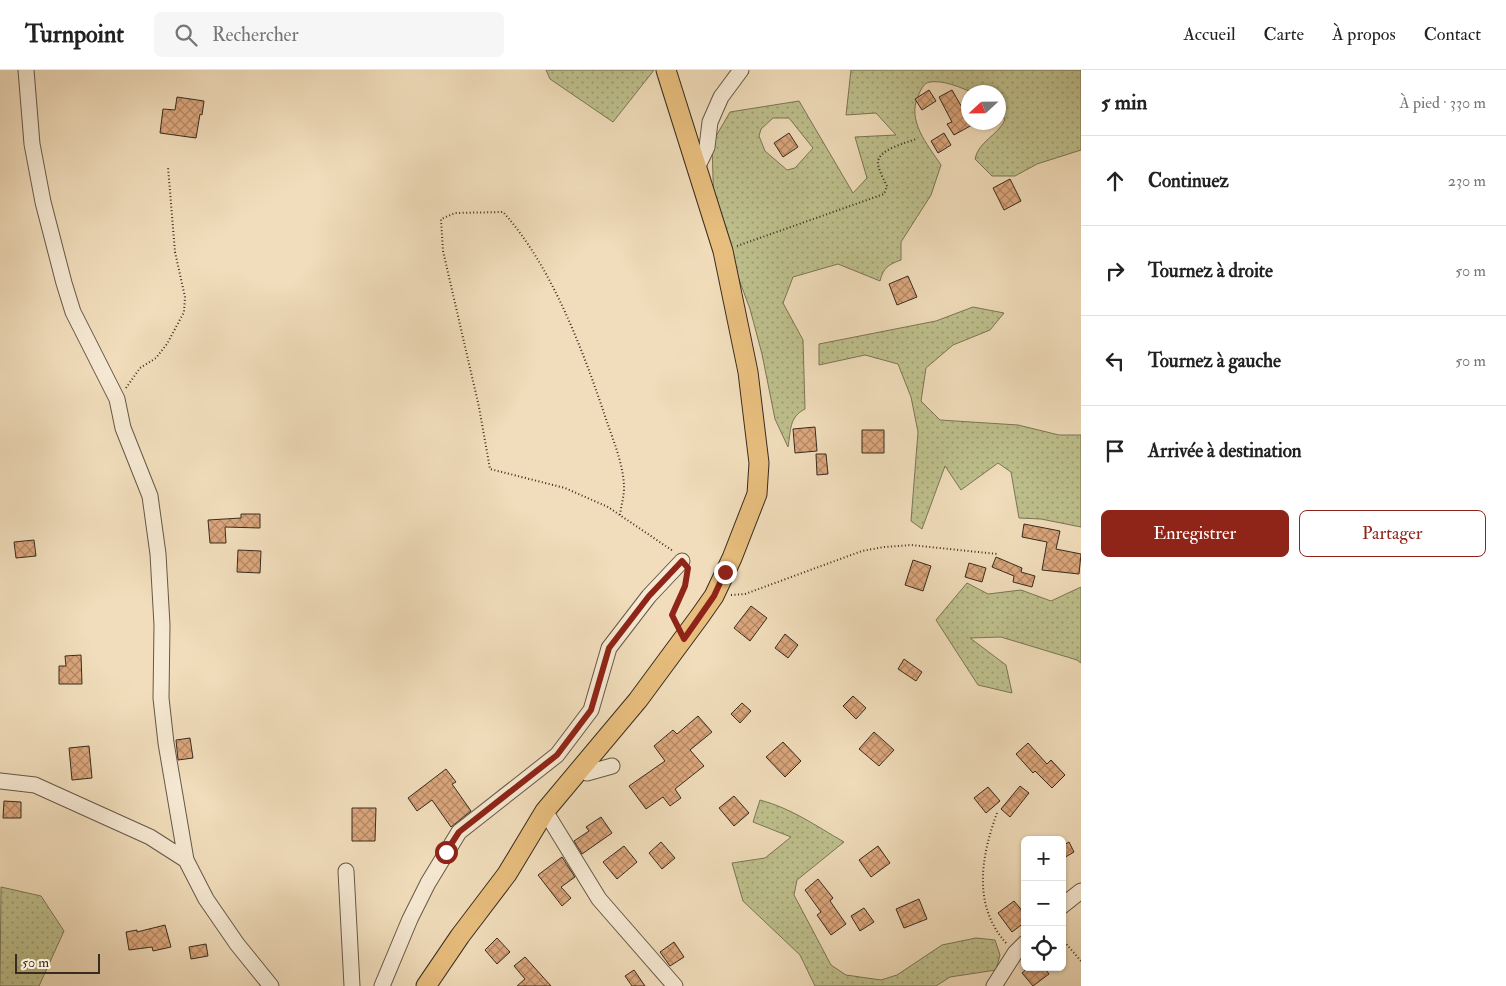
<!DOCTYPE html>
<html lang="fr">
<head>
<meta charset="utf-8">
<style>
	body { margin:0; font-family:"IM FELL Double Pica",serif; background:#f6f6f6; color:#222 }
	.controls { position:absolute; right:15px; bottom:15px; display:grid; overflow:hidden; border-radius:8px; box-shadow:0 1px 4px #0004 }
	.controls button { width:45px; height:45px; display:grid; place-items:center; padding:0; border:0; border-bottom:1px solid #e0e0e0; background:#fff; color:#222; font:25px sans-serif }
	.compass { position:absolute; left:961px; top:15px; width:45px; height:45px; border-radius:50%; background:#fff; box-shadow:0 1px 4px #0004; rotate:248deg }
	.scale { position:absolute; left:15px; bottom:12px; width:85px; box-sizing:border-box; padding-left:5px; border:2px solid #382c20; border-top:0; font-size:14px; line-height:18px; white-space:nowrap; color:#382c20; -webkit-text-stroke:4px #f6e9d3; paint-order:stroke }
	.stop { position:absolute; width:15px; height:15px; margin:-11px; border:4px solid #8f2418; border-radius:50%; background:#fff }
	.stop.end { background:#8f2418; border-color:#fff; box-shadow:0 1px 5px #0008 }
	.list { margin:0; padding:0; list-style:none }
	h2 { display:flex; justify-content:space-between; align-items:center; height:65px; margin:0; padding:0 20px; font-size:21px }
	h2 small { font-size:16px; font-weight:400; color:#767676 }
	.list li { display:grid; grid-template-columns:32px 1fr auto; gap:15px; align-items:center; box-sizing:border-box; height:90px; padding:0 20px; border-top:1px solid #e0e0e0 }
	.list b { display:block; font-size:19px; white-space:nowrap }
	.list em { font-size:16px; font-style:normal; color:#767676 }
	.actions { display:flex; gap:10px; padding:15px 20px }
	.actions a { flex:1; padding:11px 0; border:1px solid #8f2418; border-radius:8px; text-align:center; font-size:18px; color:#8f2418 }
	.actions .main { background:#8f2418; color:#fff }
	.icon { flex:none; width:28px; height:28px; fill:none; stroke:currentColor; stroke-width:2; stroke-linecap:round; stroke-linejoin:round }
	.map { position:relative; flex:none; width:1081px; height:916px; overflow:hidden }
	header { display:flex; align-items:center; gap:30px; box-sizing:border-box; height:70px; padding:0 25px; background:#fff; border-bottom:1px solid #e0e0e0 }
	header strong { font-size:24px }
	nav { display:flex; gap:28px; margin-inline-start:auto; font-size:18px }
	.search { width:350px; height:45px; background:#f6f6f6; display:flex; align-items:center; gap:12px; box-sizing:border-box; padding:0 18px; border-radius:8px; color:#767676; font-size:19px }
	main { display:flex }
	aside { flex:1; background:#fff }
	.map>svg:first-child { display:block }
	.grass { fill:url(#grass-dots); stroke:#7b7656; fill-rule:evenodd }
	.building { fill:url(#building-cross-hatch); stroke:#382c20 }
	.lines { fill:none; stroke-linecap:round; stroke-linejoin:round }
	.minor-casing { stroke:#665847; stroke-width:17 }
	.major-casing { stroke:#382c20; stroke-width:21 }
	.path { stroke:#382c20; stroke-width:2; stroke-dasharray:1 2.5; stroke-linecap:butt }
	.minor { stroke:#f6e9d3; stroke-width:15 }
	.major { stroke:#e8be7e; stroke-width:19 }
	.route { stroke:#8f2418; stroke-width:6 }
</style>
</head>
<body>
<header>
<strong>Turnpoint</strong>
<div class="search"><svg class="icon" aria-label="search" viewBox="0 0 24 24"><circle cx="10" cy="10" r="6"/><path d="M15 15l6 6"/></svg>Rechercher</div>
<nav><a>Accueil</a><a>Carte</a><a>À propos</a><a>Contact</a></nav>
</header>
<main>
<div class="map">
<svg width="1081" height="916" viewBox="0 0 1081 916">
	<defs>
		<pattern id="grass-dots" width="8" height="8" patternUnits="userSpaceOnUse" patternTransform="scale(1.25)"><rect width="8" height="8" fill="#bec08d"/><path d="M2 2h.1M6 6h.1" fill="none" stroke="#9b9c73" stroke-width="1.8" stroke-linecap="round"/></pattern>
		<pattern id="building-cross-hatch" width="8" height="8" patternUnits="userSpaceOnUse" patternTransform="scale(1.25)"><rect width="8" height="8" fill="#dba67c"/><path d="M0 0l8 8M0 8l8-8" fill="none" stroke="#b38765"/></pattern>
	</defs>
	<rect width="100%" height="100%" fill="#f1ddbb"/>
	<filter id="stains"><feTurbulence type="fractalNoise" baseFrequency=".004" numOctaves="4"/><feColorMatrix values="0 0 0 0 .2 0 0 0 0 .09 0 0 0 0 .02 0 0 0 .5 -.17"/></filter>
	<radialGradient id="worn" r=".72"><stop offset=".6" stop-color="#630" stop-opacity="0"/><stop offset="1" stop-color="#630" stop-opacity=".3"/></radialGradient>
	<path class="grass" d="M 546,0 L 654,0 L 613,52 L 550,9 Z
		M 851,0 L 1081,0 L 1081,80 L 1037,94 L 1015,106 L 992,106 L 975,89 C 978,72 998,65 1005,50 L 999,39 L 998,22 C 991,22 978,25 971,22 C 960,17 943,10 930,12 C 923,13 921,20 918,26 C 907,51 927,74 941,95 L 931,125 L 901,172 L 901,190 C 889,194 883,198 880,211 L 838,194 L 793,207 L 783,233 L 803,270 L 805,339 C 789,347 791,360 788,377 L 775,349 L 762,284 L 750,239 L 714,142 L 712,73 L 730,42 L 799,31 L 853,123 L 867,108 L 855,67 L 896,65 L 876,43 L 846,45 ZM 773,48 L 789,48 L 813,78 L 795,98 L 787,100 L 765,81 L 759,66 L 761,59 Z
		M 973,237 L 1004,243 L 990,260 L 953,275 L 926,298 L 921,331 L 940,350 L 1018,355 L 1059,365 L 1081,365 L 1081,457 L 1041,449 L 1019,448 L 1011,402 L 998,393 L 961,420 L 945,396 L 922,459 L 911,451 L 918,362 L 911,327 L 898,294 L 865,285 L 819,295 L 819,274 L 936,251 Z
		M 967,513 L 988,524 L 1021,520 L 1051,531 L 1081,517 L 1081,593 L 1077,590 L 1001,567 L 970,568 L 1006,595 L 1012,623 L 978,615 L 936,550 Z
		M 760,730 C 791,738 816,756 844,772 L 797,810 L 794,825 L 831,895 L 846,905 L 881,910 L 897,905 L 942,875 L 976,868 L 995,870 L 1000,885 L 996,900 L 950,907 L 936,916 L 815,916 L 800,885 L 743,831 L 732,793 L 765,788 L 791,767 L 753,752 Z
		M 1,817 L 41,826 L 64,861 L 39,916 L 0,916 Z"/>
	<path class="building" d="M 929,20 L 936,31 L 922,40 L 915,29 Z
		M 952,20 L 968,48 L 968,52 L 972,55 L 954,65 L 947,54 L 952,52 L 939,27 Z
		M 177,27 L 204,31 L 202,45 L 200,44 L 196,68 L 160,63 L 163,39 L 175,40 Z
		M 789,63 L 798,77 L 783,87 L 774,73 Z
		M 944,63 L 951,75 L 938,83 L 931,71 Z
		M 1010,109 L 1021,131 L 1004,140 L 993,118 Z
		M 908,206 L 917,227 L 897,235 L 889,214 Z
		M 815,357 L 817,381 L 795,383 L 793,359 Z
		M 862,360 L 884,360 L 884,383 L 862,383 Z
		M 816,384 L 826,384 L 828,404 L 817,405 Z
		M 241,444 L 260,444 L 260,458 L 225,457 L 226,473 L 210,473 L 208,450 L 241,448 Z
		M 1024,454 L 1060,461 L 1056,479 L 1081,484 L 1079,504 L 1042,500 L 1047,472 L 1022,467 Z
		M 34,470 L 36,486 L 16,488 L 14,472 Z
		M 238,480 L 261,481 L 260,503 L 237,502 Z
		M 996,487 L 1022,498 L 1021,502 L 1035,506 L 1032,517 L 1013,512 L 1014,506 L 992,497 Z
		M 913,490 L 931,496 L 923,521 L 905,515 Z
		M 969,493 L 986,498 L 982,512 L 965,507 Z
		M 751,536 L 767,548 L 750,571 L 734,558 Z
		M 785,564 L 798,575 L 788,588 L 775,578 Z
		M 81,585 L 82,614 L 59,614 L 59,596 L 66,596 L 65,586 Z
		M 904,589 L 922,602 L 916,611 L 898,599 Z
		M 853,626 L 866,638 L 856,649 L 843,636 Z
		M 742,633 L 751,641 L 740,653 L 731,644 Z
		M 698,646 L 712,662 L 690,680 L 704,696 L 675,719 L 681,728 L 670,736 L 663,727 L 646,739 L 629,716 L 665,691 L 654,676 L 673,660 L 677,664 Z
		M 874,662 L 894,680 L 879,696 L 859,679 Z
		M 190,668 L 193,688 L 178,690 L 176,670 Z
		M 783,672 L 801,691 L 785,707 L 766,687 Z
		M 1028,673 L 1047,694 L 1051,690 L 1065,705 L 1052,718 L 1035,701 L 1033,703 L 1016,684 Z
		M 89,676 L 92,708 L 72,710 L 69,678 Z
		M 446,699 L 456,712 L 452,714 L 471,741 L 451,757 L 432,730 L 417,741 L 408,728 Z
		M 1020,716 L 1029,723 L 1010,747 L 1001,739 Z
		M 988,717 L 1000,731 L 986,743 L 974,728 Z
		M 734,726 L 749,743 L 734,756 L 719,738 Z
		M 4,731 L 21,732 L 21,748 L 3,748 Z
		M 352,738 L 376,738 L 375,771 L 352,771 Z
		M 601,747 L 612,763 L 582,784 L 574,771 L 589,761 L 586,757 Z
		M 661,772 L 675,788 L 662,799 L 649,783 Z
		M 1069,772 L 1074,782 L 1062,789 L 1062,776 Z
		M 624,776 L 637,792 L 617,809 L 603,792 Z
		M 878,776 L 890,793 L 871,807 L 859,790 Z
		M 562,787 L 575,807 L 561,817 L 571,828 L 562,836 L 538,805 Z
		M 818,809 L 833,828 L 830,831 L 846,854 L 831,865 L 817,845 L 821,842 L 805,820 Z
		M 919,829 L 927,849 L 904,858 L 896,839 Z
		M 1014,831 L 1025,844 L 1025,852 L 1012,862 L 998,843 Z
		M 864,838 L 874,852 L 860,861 L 851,846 Z
		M 165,855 L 171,877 L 153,881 L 152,877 L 129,880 L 126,862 L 137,860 L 137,862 Z
		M 497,868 L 510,882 L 497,894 L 485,880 Z
		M 674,872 L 684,887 L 670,896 L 660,882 Z
		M 206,874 L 208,886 L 191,889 L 189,877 Z
		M 525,887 L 551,916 L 517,916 L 525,909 L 514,896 Z
		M 1029,897 L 1044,897 L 1049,904 L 1033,916 L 1022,903 Z
		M 634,900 L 645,916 L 632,916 L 625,906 Z"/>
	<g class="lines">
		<defs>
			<path id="minor" d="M 26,0 L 32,74 L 43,132 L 64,213 L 73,242 L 117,329 L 123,358 L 150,426 L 158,484 L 162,555 L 161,628 L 166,673 L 186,790 L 206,829 L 237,874 L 271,916
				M 696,100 L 707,77 L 710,52 L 721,27 L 741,0
				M 581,697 L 587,703 L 612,696
				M 0,711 L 35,715 L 150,767 L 186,790
				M 545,741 L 599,829 L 675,916
				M 346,801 L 352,916
				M 1062,836 L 1081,821
				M 382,916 L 410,849 L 428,813 L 459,762 L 557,685 L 591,640 L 609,578 L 649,526 L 682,491
				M 994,916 L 1015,883 L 1025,873"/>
			<path id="major" d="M 426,916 L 460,866 L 507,804 L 545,741 L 638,630 L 700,546 L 714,526 L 732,488 L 757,424 L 759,393 L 748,302 L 723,181 L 666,0"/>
		</defs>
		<use href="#minor" class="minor-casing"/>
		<use href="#major" class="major-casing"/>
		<path class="path" d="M 737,176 L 884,124 L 887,116 C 884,110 879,101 878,94 C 876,80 906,73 916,69
			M 126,318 L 140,298 L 156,288 L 167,274 L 184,242 L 185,227 L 175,182 L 168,97
			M 620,445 C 621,436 624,427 624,418 C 624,397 614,372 607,352 C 584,283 552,196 503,142 L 455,143 L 441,149 L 443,181 L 479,337 L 490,399 L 565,418 L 608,437 L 673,481
			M 731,525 L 745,524 L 862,481 L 884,477 L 911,475 L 997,484
			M 676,554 L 672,545 L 685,516 L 687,505
			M 997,743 C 981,787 972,836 1007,874
			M 1062,869 L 1081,891"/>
		<use href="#minor" class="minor"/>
		<use href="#major" class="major"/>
	</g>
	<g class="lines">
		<path class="route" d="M 446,782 L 459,762 L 557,685 L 591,640 L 609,578 L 649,526 L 682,491 L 688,498 L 685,516 L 672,545 L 684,569 L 714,526 L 725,502"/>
	</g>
	<rect width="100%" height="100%" filter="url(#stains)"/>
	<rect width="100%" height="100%" fill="url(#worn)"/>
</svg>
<div class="controls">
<button>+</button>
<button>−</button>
<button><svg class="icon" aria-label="locate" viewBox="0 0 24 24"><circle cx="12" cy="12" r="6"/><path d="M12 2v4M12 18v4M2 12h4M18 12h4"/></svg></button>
</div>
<svg class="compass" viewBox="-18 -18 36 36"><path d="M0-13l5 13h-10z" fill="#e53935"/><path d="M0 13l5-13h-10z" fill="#767676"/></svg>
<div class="scale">50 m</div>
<div class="stop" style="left:446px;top:782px"></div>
<div class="stop end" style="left:725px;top:502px"></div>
</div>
<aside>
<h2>5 min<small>À pied · 330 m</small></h2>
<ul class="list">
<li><svg class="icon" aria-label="ahead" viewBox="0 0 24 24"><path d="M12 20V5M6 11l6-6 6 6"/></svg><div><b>Continuez</b></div><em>230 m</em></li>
<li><svg class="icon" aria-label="right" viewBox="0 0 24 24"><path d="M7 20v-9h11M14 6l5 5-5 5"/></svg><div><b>Tournez à droite</b></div><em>50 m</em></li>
<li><svg class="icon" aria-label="left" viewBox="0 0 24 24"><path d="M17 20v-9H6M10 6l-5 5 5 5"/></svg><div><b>Tournez à gauche</b></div><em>50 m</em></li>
<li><svg class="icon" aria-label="arrive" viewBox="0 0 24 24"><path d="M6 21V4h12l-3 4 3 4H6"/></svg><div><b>Arrivée à destination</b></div></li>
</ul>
<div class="actions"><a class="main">Enregistrer</a><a>Partager</a></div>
</aside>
</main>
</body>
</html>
